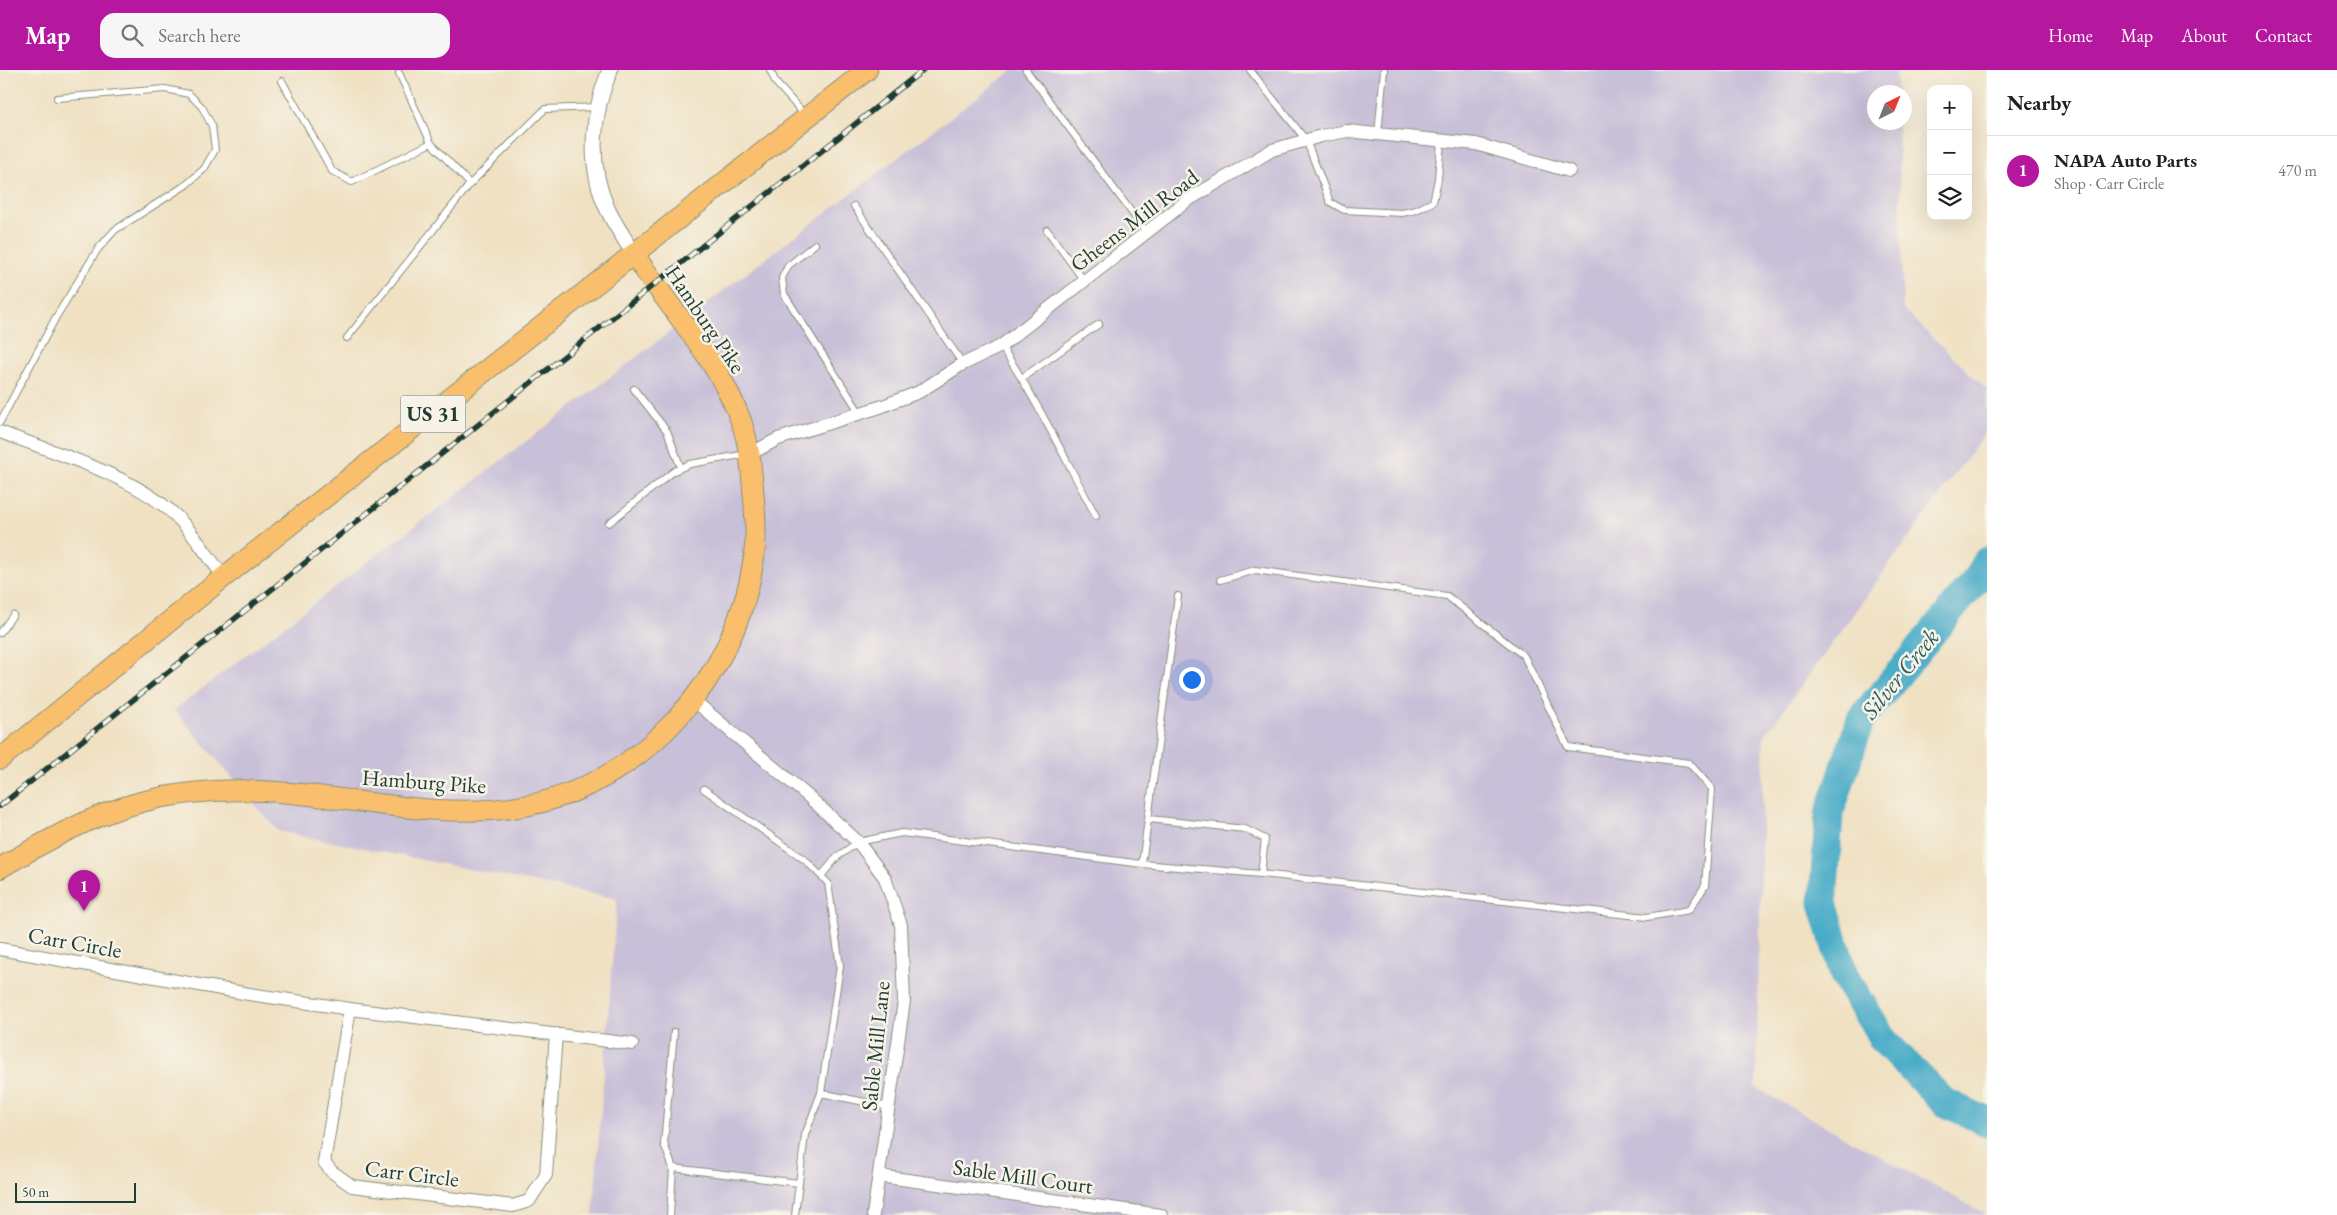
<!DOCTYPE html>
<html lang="en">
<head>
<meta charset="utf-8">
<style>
	body { margin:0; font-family:"EB Garamond",serif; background:#f6f6f6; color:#202124 }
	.controls { position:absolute; right:15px; top:15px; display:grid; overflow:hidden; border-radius:10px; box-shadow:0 5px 20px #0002 }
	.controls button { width:45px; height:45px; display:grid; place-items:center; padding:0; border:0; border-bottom:1px solid #e0e0e0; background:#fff; color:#202124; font:25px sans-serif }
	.compass { position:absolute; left:1867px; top:15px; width:45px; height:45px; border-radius:50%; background:#fff; box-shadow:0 5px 20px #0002; rotate:43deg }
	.scale { position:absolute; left:15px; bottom:12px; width:121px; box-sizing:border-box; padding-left:5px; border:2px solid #1f3d34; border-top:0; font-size:14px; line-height:18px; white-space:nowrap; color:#1f3d34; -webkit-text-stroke:4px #f7f3e8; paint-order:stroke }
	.you { position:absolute; left:1191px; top:609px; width:18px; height:18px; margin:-12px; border:4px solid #fff; border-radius:50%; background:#1a73e8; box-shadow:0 0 0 8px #1a73e833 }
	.badge { display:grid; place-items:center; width:32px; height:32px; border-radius:50%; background:#b5179e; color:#fff; font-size:16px; font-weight:700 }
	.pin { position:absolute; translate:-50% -41px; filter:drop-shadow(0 1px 2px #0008) }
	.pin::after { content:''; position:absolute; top:26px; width:18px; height:15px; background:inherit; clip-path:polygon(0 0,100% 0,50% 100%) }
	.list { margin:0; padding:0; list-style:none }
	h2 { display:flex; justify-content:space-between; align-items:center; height:65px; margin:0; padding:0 20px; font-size:21px }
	h2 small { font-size:16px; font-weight:400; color:#757577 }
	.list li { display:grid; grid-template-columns:32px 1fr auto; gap:15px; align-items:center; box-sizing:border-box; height:70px; padding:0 20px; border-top:1px solid #e0e0e0 }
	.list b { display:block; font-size:19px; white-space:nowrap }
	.list p { margin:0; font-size:16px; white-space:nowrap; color:#757577 }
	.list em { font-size:16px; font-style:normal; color:#757577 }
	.icon { flex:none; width:28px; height:28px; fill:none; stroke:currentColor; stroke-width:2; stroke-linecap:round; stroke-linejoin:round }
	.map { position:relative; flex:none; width:1987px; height:1145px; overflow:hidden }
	header { display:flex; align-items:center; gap:30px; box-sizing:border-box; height:70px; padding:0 25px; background:#b5179e; color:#fff }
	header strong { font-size:24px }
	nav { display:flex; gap:28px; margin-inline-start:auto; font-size:18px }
	.search { width:350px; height:45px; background:#f6f6f6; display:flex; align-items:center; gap:12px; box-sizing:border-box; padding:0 18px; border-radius:15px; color:#757577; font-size:19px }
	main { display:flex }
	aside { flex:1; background:#fff }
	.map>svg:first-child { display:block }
	.industrial { fill:#c8bfd8 }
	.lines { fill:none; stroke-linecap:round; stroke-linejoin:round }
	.river { stroke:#49acc8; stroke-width:29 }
	.service-casing { stroke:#888f7c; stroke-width:8 }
	.minor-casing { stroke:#888f7c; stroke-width:14 }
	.tertiary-casing { stroke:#888f7c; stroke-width:17 }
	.primary-casing { stroke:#888f7c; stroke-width:22 }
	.service { stroke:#fff; stroke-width:6 }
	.minor { stroke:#fff; stroke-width:12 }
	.tertiary { stroke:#fff; stroke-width:15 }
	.primary { stroke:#f9bf6d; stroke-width:20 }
	.rail-casing { stroke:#1f3d34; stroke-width:5.5 }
	.rail { stroke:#f7f3e8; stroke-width:4; stroke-dasharray:11; stroke-linecap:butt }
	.labels { text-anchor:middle; stroke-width:5; stroke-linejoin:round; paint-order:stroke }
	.shield { fill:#f7f3e8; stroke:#60746a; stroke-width:1 }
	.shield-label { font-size:21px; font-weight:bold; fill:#1f3d34 }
	.street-label { font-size:22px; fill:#1f3d34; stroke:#f7f3e8 }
	.water-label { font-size:24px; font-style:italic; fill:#2c5e60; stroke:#f7f3e8 }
</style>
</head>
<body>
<header>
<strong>Map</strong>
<div class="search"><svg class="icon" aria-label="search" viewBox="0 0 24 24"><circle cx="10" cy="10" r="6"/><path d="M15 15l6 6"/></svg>Search here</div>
<nav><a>Home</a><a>Map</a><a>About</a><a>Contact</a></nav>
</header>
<main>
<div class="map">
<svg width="1987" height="1145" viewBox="0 0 1987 1145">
	<rect width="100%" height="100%" fill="#f7f3e8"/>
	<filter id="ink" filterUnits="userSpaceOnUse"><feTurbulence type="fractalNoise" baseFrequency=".02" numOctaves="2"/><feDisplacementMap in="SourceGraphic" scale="10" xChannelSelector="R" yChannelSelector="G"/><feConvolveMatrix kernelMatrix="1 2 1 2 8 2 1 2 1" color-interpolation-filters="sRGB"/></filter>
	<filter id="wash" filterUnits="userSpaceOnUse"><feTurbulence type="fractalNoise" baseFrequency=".0096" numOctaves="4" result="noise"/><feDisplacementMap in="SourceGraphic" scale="20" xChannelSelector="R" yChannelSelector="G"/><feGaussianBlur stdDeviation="1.12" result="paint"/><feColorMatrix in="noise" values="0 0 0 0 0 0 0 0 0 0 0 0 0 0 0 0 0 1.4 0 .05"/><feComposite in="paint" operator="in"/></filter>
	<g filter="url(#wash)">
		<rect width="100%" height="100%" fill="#f0e1c3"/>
		<path class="industrial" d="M 1013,0 L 1896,0 L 1897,22 L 1874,22 L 1874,52 L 1898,53 L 1903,239 L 1987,320 L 1987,360 L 1764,667 L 1756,1018 L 1987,1145 L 593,1145 L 617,829 L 278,761 L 174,640 Z"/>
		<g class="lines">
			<path class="river" d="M 1987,491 L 1980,505 L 1861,649 L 1829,745 L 1823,833 L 1844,905 L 1884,971 L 1944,1032 L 1987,1052"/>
		</g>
	</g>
	<g filter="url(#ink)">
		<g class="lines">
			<defs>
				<path id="service" d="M 770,0 L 776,13 L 805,45
					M 1026,0 L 1147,163
					M 1250,0 L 1306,70 L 1330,132 L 1344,140 L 1402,143 L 1416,140 L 1433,132 L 1438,109 L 1441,71
					M 399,3 L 431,73
					M 282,11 L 332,101 L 352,112 L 431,73 L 470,114 L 545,39 L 598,37
					M 1378,64 L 1384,0
					M 854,136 L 963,294
					M 1047,160 L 1085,212
					M 815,174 L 788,196 L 782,208 L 784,224 L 860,343
					M 347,268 L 470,114
					M 1001,276 C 1037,330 1065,389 1096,446
					M 1022,308 L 1099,254
					M 634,319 L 667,361 L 681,398
					M 0,352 L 56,247 L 98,179 L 115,160 L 186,115 L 204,99 L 215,80 L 212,56 L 202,37 L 189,24 L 165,19 L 57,28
					M 609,453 L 674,401 L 690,394 L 747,384
					M 1220,510 L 1255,500 L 1447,526 L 1524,586 L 1568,677 L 1689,693 L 1712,719 L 1705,816 L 1689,840 L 1647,847 L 1261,804
					M 0,563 L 13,545
					M 704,719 L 805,790 L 828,813 L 840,896 L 821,1023 L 805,1065 L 795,1145
					M 1142,794 L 1178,526
					M 821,806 L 837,787 L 858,772 L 902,763 L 1142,794 L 1261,804 L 1265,769 L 1245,759 L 1149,749
					M 821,1023 L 889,1037
					M 673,1098 L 799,1113
					M 670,1145 L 673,1098 L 664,1074 L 674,962"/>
				<path id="minor" d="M 0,362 C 55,383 132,405 175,445 C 193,462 208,487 224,507
					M 750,384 L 778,369 L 880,337 L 919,322 L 961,295 L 1001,276 L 1188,130 L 1272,80 L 1321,66 L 1347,61 L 1476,74 L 1569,101
					M 692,629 L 809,727 L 858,772 L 885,808 L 901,855 L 904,931 L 873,1145
					M 0,879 L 249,924 L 350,939 L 632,974
					M 350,939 L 324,1092 L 331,1101 L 352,1116 L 513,1136 L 529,1131 L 546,1105 L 556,964
					M 879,1106 L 1161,1145"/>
				<path id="tertiary" d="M 610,0 C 592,43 587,94 607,138 C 614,154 625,169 634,184"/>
				<path id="primary" d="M 0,689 L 224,507 L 867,0
					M 0,798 C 44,772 91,745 141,732 C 192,719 249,718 301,724 C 373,732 445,748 518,737 C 640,718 738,607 754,487 C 757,464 755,441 753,418 C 751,395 749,373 741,351 C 718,288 670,240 634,184"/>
			</defs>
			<use href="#service" class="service-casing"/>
			<use href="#minor" class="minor-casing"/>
			<use href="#tertiary" class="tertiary-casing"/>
			<use href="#primary" class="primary-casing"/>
			<use href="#service" class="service"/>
			<use href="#minor" class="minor"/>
			<use href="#tertiary" class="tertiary"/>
			<use href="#primary" class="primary"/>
			<defs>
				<path id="rail" d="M 0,736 L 923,0"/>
			</defs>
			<use href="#rail" class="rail-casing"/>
			<use href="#rail" class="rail"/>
		</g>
	</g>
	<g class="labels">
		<rect class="shield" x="400.5" y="325.5" width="65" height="37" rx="4"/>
		<g class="shield-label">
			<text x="433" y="351">US 31</text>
		</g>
		<g class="street-label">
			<text transform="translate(1134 150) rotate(-37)" y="8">Gheens Mill Road</text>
			<text transform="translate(706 249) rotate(56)" y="8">Hamburg Pike</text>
			<text transform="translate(424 711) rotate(4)" y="8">Hamburg Pike</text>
			<text transform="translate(75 872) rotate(10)" y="8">Carr Circle</text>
			<text transform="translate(875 976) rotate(-84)" y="8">Sable Mill Lane</text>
			<text transform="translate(412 1103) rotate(7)" y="8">Carr Circle</text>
			<text transform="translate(1023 1106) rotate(8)" y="8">Sable Mill Court</text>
		</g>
		<g class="water-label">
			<text transform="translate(1900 604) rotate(-51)" y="8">Silver Creek</text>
		</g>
	</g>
</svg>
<div class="controls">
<button>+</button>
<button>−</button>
<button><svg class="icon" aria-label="layers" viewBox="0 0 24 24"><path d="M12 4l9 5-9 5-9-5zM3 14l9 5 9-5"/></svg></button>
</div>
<svg class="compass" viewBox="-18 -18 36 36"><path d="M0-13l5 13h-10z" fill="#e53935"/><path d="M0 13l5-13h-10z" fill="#757577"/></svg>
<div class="scale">50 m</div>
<div class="you"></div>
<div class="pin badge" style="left:84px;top:841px">1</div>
</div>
<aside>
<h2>Nearby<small></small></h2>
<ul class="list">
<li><span class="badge">1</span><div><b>NAPA Auto Parts</b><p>Shop · Carr Circle</p></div><em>470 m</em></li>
</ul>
</aside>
</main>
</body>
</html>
